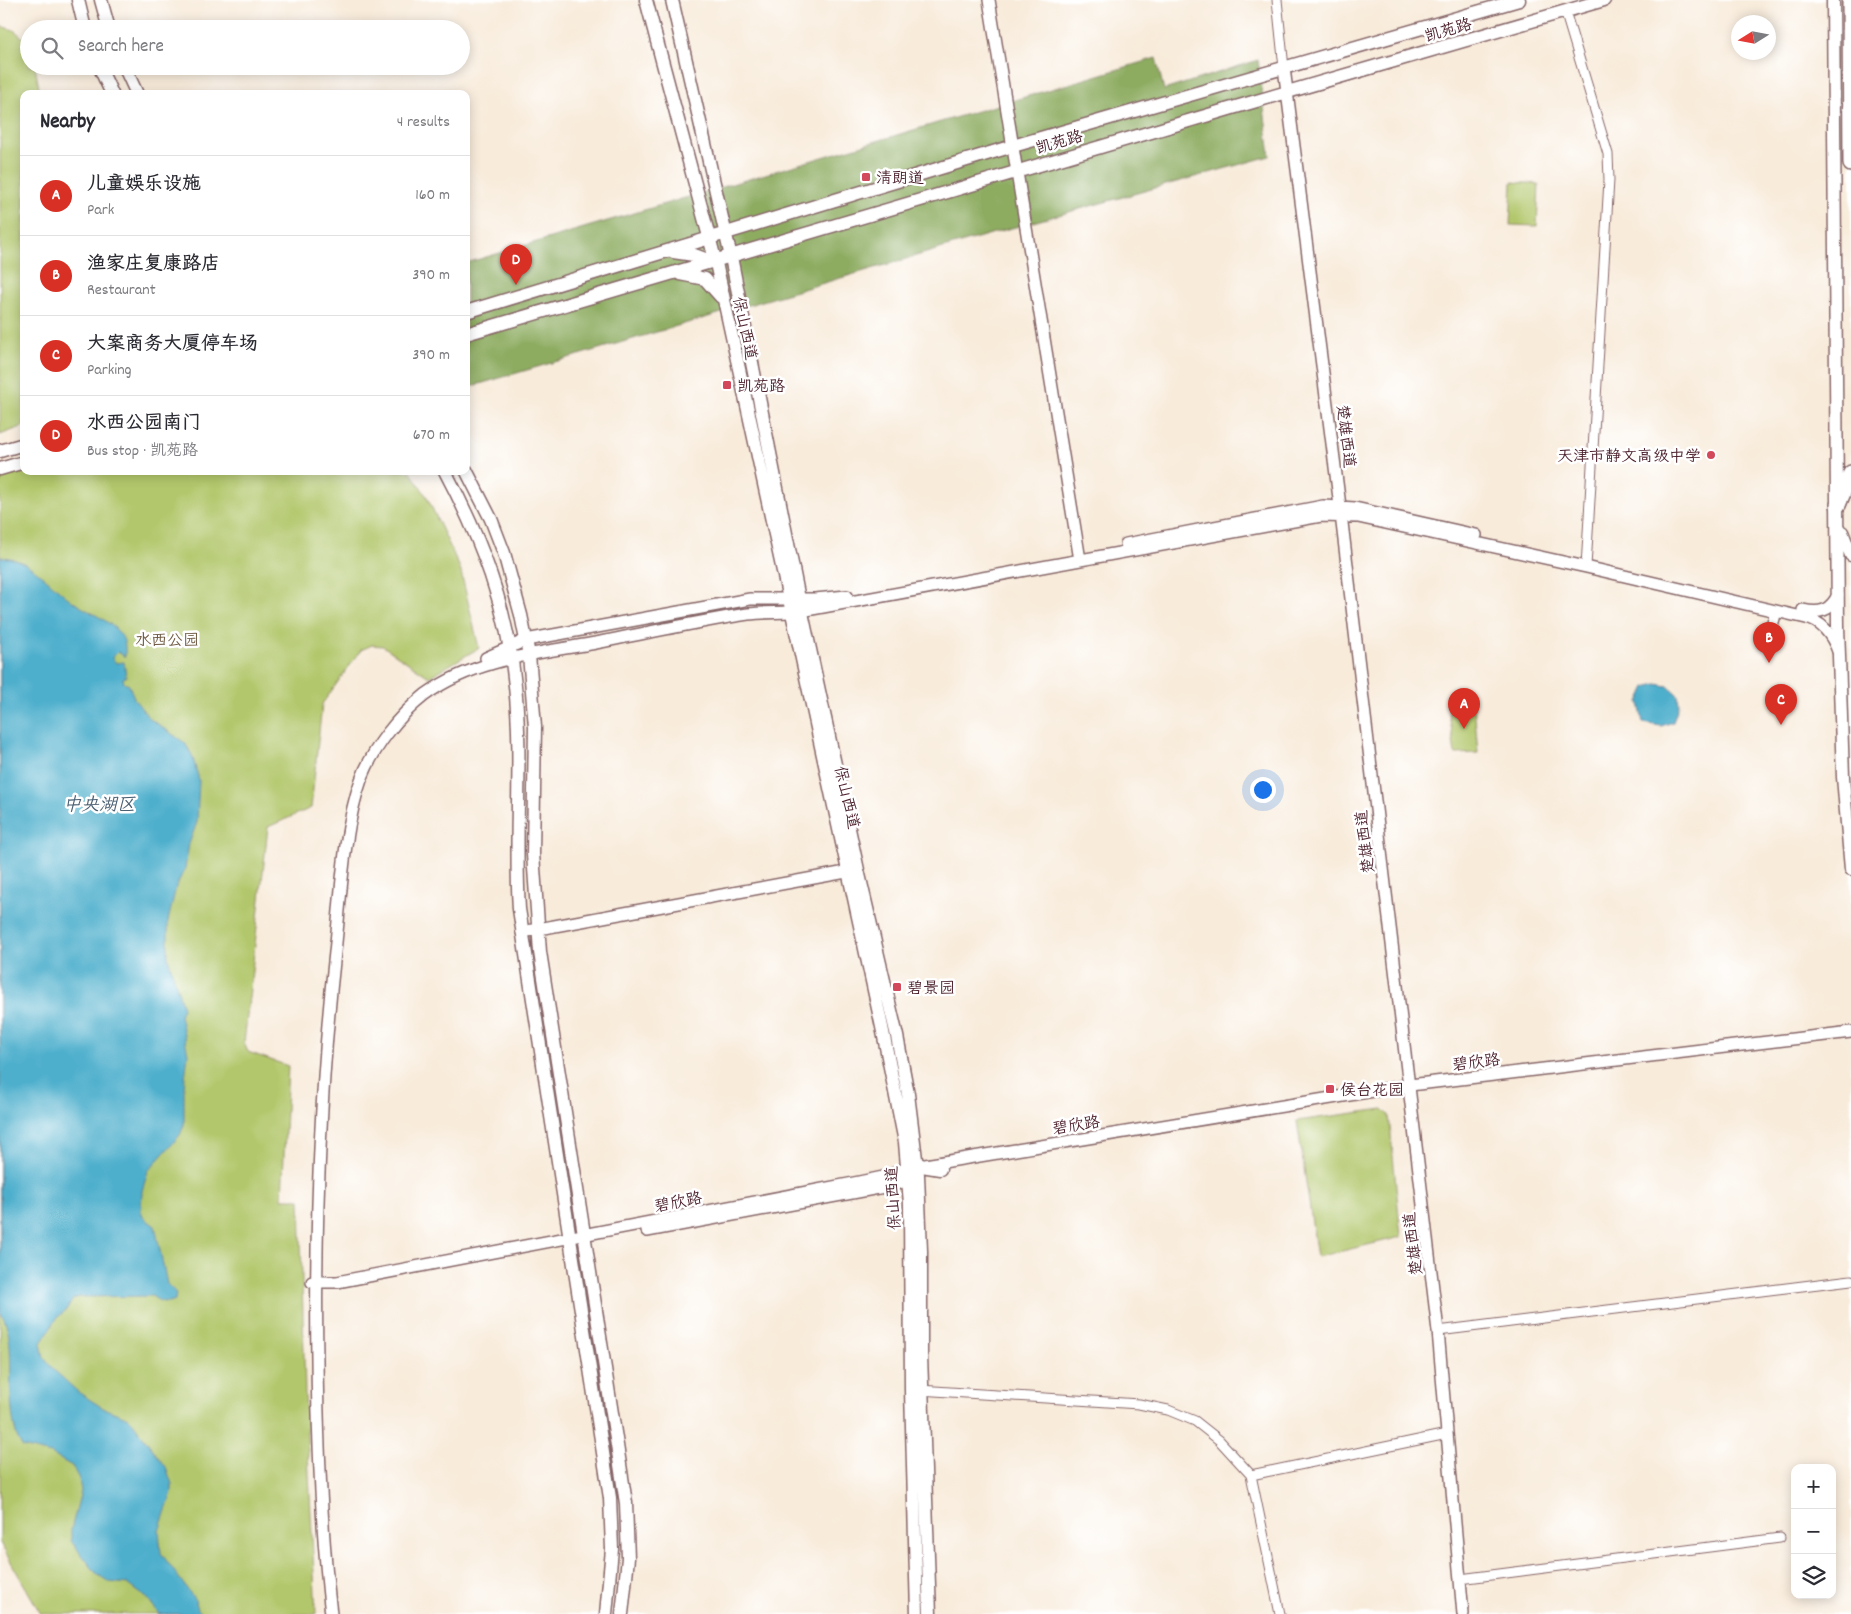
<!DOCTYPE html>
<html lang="en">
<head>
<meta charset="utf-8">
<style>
	body { margin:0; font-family:Dekko,"LXGW WenKai TC",sans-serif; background:#f7f7f7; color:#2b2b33 }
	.controls { position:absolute; right:15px; bottom:15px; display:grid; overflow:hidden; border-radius:10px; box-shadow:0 2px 12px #0003 }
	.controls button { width:45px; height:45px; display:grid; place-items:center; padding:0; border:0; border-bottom:1px solid #e1e1e2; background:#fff; color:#2b2b33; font:25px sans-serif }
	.compass { position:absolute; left:1731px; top:15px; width:45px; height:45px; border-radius:50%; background:#fff; box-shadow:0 2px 12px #0003; rotate:259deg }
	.you { position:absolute; left:1262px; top:789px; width:18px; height:18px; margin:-12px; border:4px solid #fff; border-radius:50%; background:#1a73e8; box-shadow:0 0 0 8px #1a73e833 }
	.badge { display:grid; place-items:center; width:32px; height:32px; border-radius:50%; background:#d93025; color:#fff; font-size:16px; font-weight:700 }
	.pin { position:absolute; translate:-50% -41px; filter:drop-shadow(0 1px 2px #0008) }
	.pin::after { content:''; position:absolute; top:26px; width:18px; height:15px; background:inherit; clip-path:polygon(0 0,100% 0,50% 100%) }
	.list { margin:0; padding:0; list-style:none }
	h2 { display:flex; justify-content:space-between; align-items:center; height:65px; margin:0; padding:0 20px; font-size:21px }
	h2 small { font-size:16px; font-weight:400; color:#7c7c81 }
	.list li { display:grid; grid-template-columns:32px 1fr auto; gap:15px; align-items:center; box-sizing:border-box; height:80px; padding:0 20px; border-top:1px solid #e1e1e2 }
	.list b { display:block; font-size:19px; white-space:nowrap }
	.list p { margin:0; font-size:16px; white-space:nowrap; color:#7c7c81 }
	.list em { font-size:16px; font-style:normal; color:#7c7c81 }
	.icon { flex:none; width:28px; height:28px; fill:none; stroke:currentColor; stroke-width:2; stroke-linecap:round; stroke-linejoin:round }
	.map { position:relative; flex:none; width:1851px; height:1614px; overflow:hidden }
	.search { position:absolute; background:#fff; box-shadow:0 2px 12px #0003; left:20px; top:20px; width:450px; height:55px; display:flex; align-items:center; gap:12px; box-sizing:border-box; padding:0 18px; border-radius:28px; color:#7c7c81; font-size:19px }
	.panel { position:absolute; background:#fff; box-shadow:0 2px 12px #0003; left:20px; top:90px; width:450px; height:385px; border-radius:10px }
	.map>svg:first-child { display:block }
	.green { fill:#b2c76c; stroke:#7e734c }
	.forest { fill:#8dac60; stroke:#6c6646 }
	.water { fill:#4dafcc; stroke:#4c677c }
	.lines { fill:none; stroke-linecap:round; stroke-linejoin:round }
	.minor-casing { stroke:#876668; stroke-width:11 }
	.tertiary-casing { stroke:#876668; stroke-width:14 }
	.secondary-casing { stroke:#876668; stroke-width:15 }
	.trunk-casing { stroke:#876668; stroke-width:18 }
	.minor { stroke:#fff; stroke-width:9 }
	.tertiary { stroke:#fff; stroke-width:11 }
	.secondary { stroke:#fff; stroke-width:12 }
	.trunk { stroke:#fff; stroke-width:15 }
	.poi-dot { fill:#d1495b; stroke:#fff; stroke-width:2 }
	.labels { text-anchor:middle; stroke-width:5; stroke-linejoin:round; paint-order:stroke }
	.street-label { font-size:16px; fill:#4a1f2b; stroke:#fff }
	.poi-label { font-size:16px; fill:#4a1f2b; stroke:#fff; text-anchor:start }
	.park-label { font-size:16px; fill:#6e5a42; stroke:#fff }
	.water-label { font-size:18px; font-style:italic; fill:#4b6073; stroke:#fff }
</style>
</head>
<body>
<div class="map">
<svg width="1851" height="1614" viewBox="0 0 1851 1614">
	<rect width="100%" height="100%" fill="#fff"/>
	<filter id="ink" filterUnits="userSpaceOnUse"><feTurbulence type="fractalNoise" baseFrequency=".02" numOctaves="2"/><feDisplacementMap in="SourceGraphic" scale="10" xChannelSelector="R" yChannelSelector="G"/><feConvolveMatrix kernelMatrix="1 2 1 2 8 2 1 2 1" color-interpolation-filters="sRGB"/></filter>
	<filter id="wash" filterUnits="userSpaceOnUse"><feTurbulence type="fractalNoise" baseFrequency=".0096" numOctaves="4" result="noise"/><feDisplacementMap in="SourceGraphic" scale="20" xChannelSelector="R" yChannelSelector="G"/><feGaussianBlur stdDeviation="1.12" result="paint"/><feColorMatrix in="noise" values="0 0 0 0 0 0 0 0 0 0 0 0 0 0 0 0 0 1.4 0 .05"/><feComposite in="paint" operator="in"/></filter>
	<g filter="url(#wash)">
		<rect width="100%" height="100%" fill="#f8ebda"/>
		<path class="green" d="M 0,26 L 14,30 L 29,43 L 29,66 L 35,66 L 40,94 L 24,94 L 24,426 L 0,435 Z
			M 1512,182 L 1539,184 L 1537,226 L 1510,225 Z
			M 24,469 L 24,471 L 410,471 L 427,497 L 460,568 L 479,648 L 429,677 L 383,646 L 372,645 L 361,650 L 322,704 L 311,808 L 268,827 L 244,1043 L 248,1052 L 288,1066 L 282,1199 L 300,1199 L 305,1394 L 316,1614 L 41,1614 L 0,1543 L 0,476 Z
			M 1474,705 L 1478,753 L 1455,754 L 1448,706 Z
			M 1383,1109 L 1389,1115 L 1401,1237 L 1317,1257 L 1297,1121 Z"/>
		<path class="forest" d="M 1156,58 L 1164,90 L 1258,60 L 1270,156 L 1001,231 L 466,388 L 466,263 Z"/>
		<path class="water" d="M 0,557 C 29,557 49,584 71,600 C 86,612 110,619 121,635 C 126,642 125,649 125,657 L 118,652 L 112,658 L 116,663 L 124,662 L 126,677 L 123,678 L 124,683 L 129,685 L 135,700 L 149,718 L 185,743 L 192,755 L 199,780 L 197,822 L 189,844 L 185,868 L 176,887 L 168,921 L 168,957 L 183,1008 L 180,1015 L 188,1054 L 184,1086 L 184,1125 L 180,1135 L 148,1171 L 142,1191 L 141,1211 L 143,1217 L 155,1226 L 167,1284 L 176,1293 L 175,1300 C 167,1304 159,1302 152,1296 L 79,1297 L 73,1299 L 68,1308 L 57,1318 L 41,1343 L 44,1358 L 54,1370 L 78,1392 L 103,1408 L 129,1418 L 166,1467 L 172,1484 L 172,1492 L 159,1531 L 161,1553 L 195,1600 L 200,1614 L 159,1614 L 148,1599 L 128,1584 L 109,1582 L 97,1574 L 71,1541 L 71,1530 L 81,1491 L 79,1479 L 72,1466 L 51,1454 L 22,1447 C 0,1409 21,1339 0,1312 Z
			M 1656,684 L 1668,686 L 1678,695 L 1679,705 L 1673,722 L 1661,726 L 1643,723 L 1639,702 L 1646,687 Z"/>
	</g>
	<g filter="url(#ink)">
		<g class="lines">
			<defs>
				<path id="minor" d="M 1277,0 L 1284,68
					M 1565,11 L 1608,154 L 1609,180 L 1586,567
					M 1438,1331 L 1851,1280
					M 919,1390 L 1139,1404 L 1168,1410 L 1195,1421 L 1219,1440 L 1251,1475 L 1280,1614
					M 1251,1475 L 1447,1434
					M 1460,1579 L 1780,1538"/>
				<path id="tertiary" d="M 989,0 L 1080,560
					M 1284,68 L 1340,506 L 1438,1331 L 1463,1614
					M 1126,544 L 1323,506 L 1355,508 L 1476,535
					M 1803,610 C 1820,614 1830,611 1838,595
					M 1770,633 L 1776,611
					M 486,658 L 526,640 L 750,599 L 815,599 L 847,596
					M 522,932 L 857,870
					M 647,1231 L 895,1185 L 915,1176
					M 312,1282 L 337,1282 L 859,1182 L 888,1176 L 907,1168 L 1410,1085 L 1851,1032
					M 331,1614 C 321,1529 318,1445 317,1360 C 315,1223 320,1088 335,952 C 341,899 343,830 361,780 C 373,748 398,716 425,695 C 473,660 533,654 590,644 C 642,634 695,622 748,614 C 766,612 784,613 801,611 L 1321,516 L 1358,517 L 1586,567 L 1806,618 C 1823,622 1832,635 1838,651"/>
				<path id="secondary" d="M 78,0 L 85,29
					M 101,0 L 109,29
					M 646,0 L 716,263 L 882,1027 L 905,1142 L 910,1204 L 911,1390 L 917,1614
					M 672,0 L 731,257 L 799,599 L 858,870 L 897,1036 L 908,1094 L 918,1175 L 921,1251 L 921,1355 L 930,1614
					M 1833,0 L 1838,626 L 1843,777 L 1851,869
					M 99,66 L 112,94
					M 124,66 L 137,94
					M 673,252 L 694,255 L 716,263
					M 680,274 L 705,279 L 721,297
					M 466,312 L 1013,146 L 1519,0
					M 466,334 C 846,223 1224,109 1604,0
					M 0,451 L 24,444
					M 0,469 L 24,462
					M 466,470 L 491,519 L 504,553 L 521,615 L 529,655 L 535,727 L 533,854 L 540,952 L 626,1503 L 628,1558 L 622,1614
					M 445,471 C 481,539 508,609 515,686 C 523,760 514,834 519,909 L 610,1498 L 612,1549 L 606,1614
					M 1842,532 L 1851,555
					M 914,1160 L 922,1166 L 940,1169"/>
				<path id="trunk" d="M 1850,0 L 1851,164
					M 1838,505 L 1851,473"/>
			</defs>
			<use href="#minor" class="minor-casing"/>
			<use href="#tertiary" class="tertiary-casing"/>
			<use href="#secondary" class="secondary-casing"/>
			<use href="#trunk" class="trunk-casing"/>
			<use href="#minor" class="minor"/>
			<use href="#tertiary" class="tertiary"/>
			<use href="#secondary" class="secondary"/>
			<use href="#trunk" class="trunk"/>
		</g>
	</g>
	<g class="poi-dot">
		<rect x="861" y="172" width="10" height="10" rx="2.5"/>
		<rect x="722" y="380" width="10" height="10" rx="2.5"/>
		<circle cx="1711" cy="455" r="5"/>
		<rect x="892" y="982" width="10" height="10" rx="2.5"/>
		<rect x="1325" y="1084" width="10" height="10" rx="2.5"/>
	</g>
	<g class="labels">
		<g class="street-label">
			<text transform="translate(1448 29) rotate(-16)" y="6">凯苑路</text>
			<text transform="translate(1059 141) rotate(-16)" y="6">凯苑路</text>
			<text transform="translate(746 328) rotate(78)" y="6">保山西道</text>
			<text transform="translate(1347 436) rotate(83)" y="6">楚雄西道</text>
			<text transform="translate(848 797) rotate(77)" y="6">保山西道</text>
			<text transform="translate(1364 842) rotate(-97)" y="6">楚雄西道</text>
			<text transform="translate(1476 1061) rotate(-7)" y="6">碧欣路</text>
			<text transform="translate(1076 1124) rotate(-9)" y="6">碧欣路</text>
			<text transform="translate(892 1198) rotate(-93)" y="6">保山西道</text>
			<text transform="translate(678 1201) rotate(-11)" y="6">碧欣路</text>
			<text transform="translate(1412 1244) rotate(-97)" y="6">楚雄西道</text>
		</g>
		<g class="poi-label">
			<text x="876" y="183">清朗道</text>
			<text x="737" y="391">凯苑路</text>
			<text x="1701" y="461" text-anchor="end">天津市静文高级中学</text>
			<text x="907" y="993">碧景园</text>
			<text x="1340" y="1095">侯台花园</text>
		</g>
		<g class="park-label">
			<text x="167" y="645">水西公园</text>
		</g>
		<g class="water-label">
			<text x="99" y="810">中央湖区</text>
		</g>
	</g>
</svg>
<div class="controls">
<button>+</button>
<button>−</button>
<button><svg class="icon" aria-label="layers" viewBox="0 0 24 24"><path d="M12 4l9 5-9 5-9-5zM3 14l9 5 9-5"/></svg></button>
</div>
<svg class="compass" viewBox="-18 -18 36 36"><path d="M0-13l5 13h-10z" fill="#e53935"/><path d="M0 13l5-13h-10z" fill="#7c7c81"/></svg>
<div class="you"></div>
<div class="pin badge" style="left:1464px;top:729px">A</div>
<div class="pin badge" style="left:1769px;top:663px">B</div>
<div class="pin badge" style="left:1781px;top:725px">C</div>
<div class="pin badge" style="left:516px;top:285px">D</div>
<div class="search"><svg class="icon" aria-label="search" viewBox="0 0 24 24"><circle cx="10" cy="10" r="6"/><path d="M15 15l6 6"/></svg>Search here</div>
<section class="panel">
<h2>Nearby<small>4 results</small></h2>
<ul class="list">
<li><span class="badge">A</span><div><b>儿童娱乐设施</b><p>Park</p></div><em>160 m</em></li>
<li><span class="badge">B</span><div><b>渔家庄复康路店</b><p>Restaurant</p></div><em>390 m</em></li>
<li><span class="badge">C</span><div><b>大案商务大厦停车场</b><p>Parking</p></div><em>390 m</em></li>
<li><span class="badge">D</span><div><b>水西公园南门</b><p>Bus stop · 凯苑路</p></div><em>670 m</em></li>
</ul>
</section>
</div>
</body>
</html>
